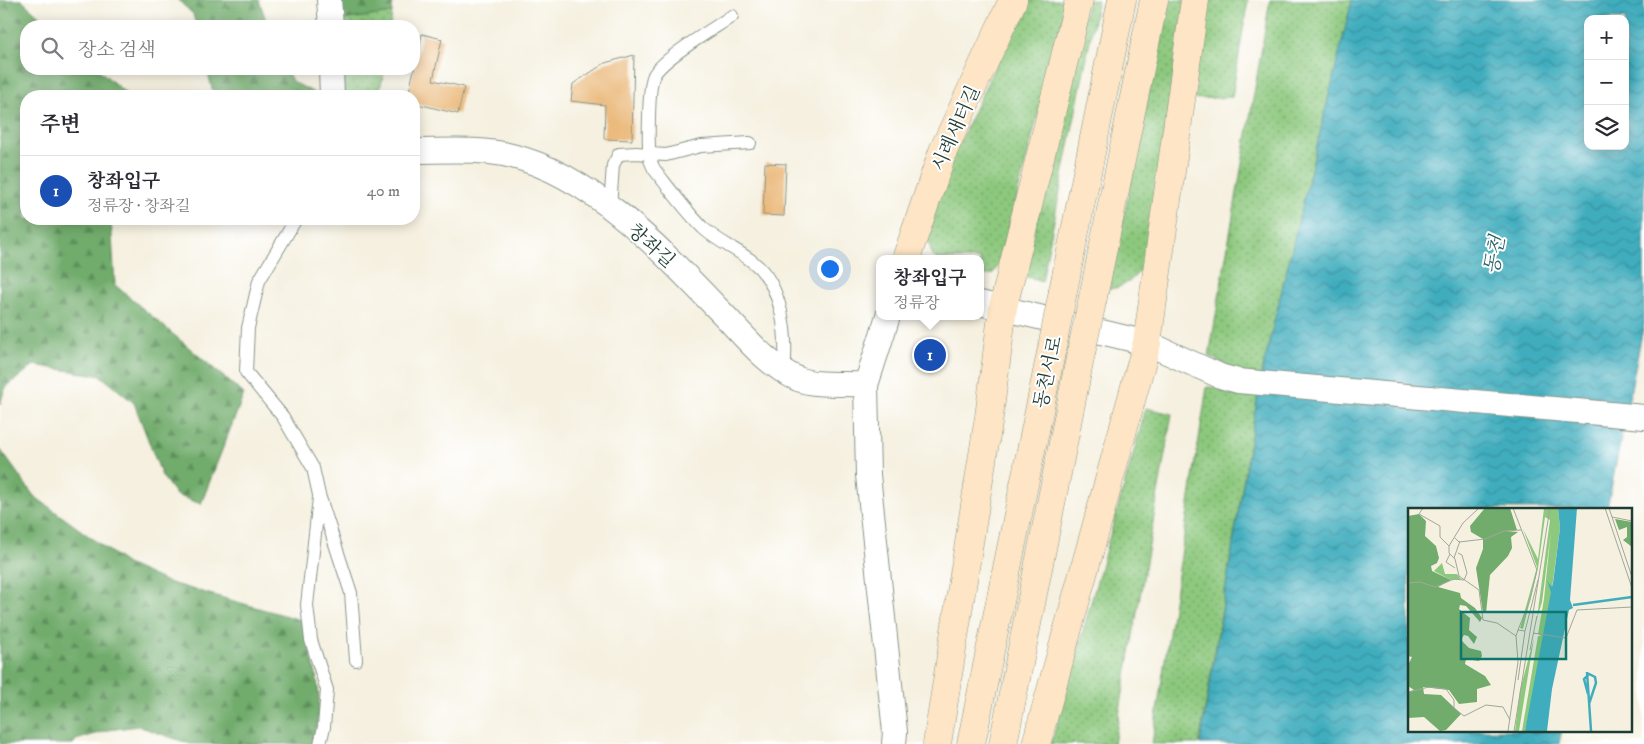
<!DOCTYPE html>
<html lang="ko">
<head>
<meta charset="utf-8">
<style>
	body { margin:0; font-family:"IM FELL DW Pica","Noto Serif KR",serif; background:#f7f7f7; color:#2b2b33 }
	.controls { position:absolute; right:15px; top:15px; display:grid; overflow:hidden; border-radius:10px; box-shadow:0 2px 12px #0003 }
	.controls button { width:45px; height:45px; display:grid; place-items:center; padding:0; border:0; border-bottom:1px solid #e1e1e2; background:#fff; color:#2b2b33; font:25px sans-serif }
	.you { position:absolute; left:829px; top:268px; width:18px; height:18px; margin:-12px; border:4px solid #fff; border-radius:50%; background:#1a73e8; box-shadow:0 0 0 8px #1a73e833 }
	.badge { display:grid; place-items:center; width:32px; height:32px; border-radius:50%; background:#b5179e; color:#fff; font-size:16px; font-weight:700 }
	.pin { position:absolute; translate:-50% -50%; border:2px solid #fff; box-shadow:0 1px 5px #0006 }
	.popup { position:absolute; left:876px; top:255px; width:108px; height:65px; box-sizing:border-box; display:grid; place-content:center; border-radius:10px; background:#fff; filter:drop-shadow(0 1px 4px #0005); font-size:16px; white-space:nowrap; color:#7c7c81 }
	.popup b { font-size:19px; color:#2b2b33 }
	.popup::after { content:''; position:absolute; left:50%; top:100%; margin-left:-10px; border:10px solid transparent; border-top-color:#fff }
	.list { margin:0; padding:0; list-style:none }
	h2 { display:flex; justify-content:space-between; align-items:center; height:65px; margin:0; padding:0 20px; font-size:21px }
	h2 small { font-size:16px; font-weight:400; color:#7c7c81 }
	.list li { display:grid; grid-template-columns:32px 1fr auto; gap:15px; align-items:center; box-sizing:border-box; height:70px; padding:0 20px; border-top:1px solid #e1e1e2 }
	.list b { display:block; font-size:19px; white-space:nowrap }
	.list p { margin:0; font-size:16px; white-space:nowrap; color:#7c7c81 }
	.list em { font-size:16px; font-style:normal; color:#7c7c81 }
	.icon { flex:none; width:28px; height:28px; fill:none; stroke:currentColor; stroke-width:2; stroke-linecap:round; stroke-linejoin:round }
	.map { position:relative; flex:none; width:1644px; height:744px; overflow:hidden }
	.search { position:absolute; background:#fff; box-shadow:0 2px 12px #0003; left:20px; top:20px; width:400px; height:55px; display:flex; align-items:center; gap:12px; box-sizing:border-box; padding:0 18px; border-radius:20px; color:#7c7c81; font-size:19px }
	.panel { position:absolute; background:#fff; box-shadow:0 2px 12px #0003; left:20px; top:90px; width:400px; height:135px; border-radius:20px }
	.map>svg:first-child { display:block }
	.grass { fill:url(#grass-dots); stroke:#568258 }
	.forest { fill:url(#forest-firs); stroke:#487450 }
	.water { fill:url(#water-waves); stroke:#307579; fill-rule:evenodd }
	.building { fill:#ebba7d }
	.lines { fill:none; stroke-linecap:round; stroke-linejoin:round }
	.lane-casing { stroke:#8a968a; stroke-width:14 }
	.street-casing { stroke:#8a968a; stroke-width:26 }
	.secondary-casing { stroke:#8a968a; stroke-width:29 }
	.lane { stroke:#fff; stroke-width:12 }
	.street { stroke:#fff; stroke-width:24 }
	.secondary { stroke:#fde5c5; stroke-width:28 }
	.secondary-bridge-casing { stroke:#8a968a; stroke-width:29; stroke-linecap:butt }
	.secondary-bridge { stroke:#fde5c5; stroke-width:28 }
	.labels { text-anchor:middle; stroke-width:4; stroke-linejoin:round; paint-order:stroke }
	.street-label { font-size:19px; fill:#1f3d34; stroke:#fff }
	.water-label { font-size:20px; font-style:italic; fill:#2b6464; stroke:#fff }
	.inset-river { fill:none; stroke:#40adbe; stroke-width:2.5 }
	.inset-road { fill:none; stroke:#9fa89b; stroke-width:1 }
	.view { fill:#0f766e; fill-opacity:0.15; stroke:#0f766e; stroke-width:2.5 }
	.inset-edge { fill:none; stroke:#1f3d34; stroke-width:2.5 }
</style>
</head>
<body>
<div class="map">
<svg width="1644" height="744" viewBox="0 0 1644 744">
	<defs>
		<pattern id="grass-dots" width="8" height="8" patternUnits="userSpaceOnUse" patternTransform="scale(1.25)"><rect width="8" height="8" fill="#8cc87d"/><path d="M2 2h.1M6 6h.1" fill="none" stroke="#72a467" stroke-width="1.8" stroke-linecap="round"/></pattern>
		<pattern id="forest-firs" width="22" height="20" patternUnits="userSpaceOnUse" patternTransform="scale(1.25)"><rect width="22" height="20" fill="#71ac6c"/><path d="M5 1l3.5 6h-7zM16 11l3.5 6h-7z" fill="#5c8d5a"/></pattern>
		<pattern id="water-waves" width="16" height="10" patternUnits="userSpaceOnUse" patternTransform="scale(1.25)"><rect width="16" height="10" fill="#40adbe"/><path d="M0 5q4-4 8 0t8 0" fill="none" stroke="#358e9b"/></pattern>
	</defs>
	<rect width="100%" height="100%" fill="#fff"/>
	<filter id="ink" filterUnits="userSpaceOnUse"><feTurbulence type="fractalNoise" baseFrequency=".02" numOctaves="2"/><feDisplacementMap in="SourceGraphic" scale="10" xChannelSelector="R" yChannelSelector="G"/><feConvolveMatrix kernelMatrix="1 2 1 2 8 2 1 2 1" color-interpolation-filters="sRGB"/></filter>
	<filter id="wash" filterUnits="userSpaceOnUse"><feTurbulence type="fractalNoise" baseFrequency=".0096" numOctaves="4" result="noise"/><feDisplacementMap in="SourceGraphic" scale="20" xChannelSelector="R" yChannelSelector="G"/><feGaussianBlur stdDeviation="1.12" result="paint"/><feColorMatrix in="noise" values="0 0 0 0 0 0 0 0 0 0 0 0 0 0 0 0 0 1.4 0 .05"/><feComposite in="paint" operator="in"/></filter>
	<g filter="url(#wash)">
		<rect width="100%" height="100%" fill="#f5f0df"/>
		<path class="grass" d="M 1026,0 L 1067,0 L 1000,264 L 992,274 L 980,276 L 980,259 L 936,259 L 932,254 L 926,233 L 954,154 Z
			M 1088,0 L 1098,0 L 1042,281 L 1024,276 Z
			M 1168,0 L 1185,0 L 1146,260 C 1137,276 1128,287 1109,289 Z
			M 1204,0 L 1248,0 L 1232,97 L 1192,99 Z
			M 1270,0 L 1352,0 L 1261,376 L 1199,744 L 1152,744 L 1207,387 L 1231,388 L 1235,370 L 1209,356 Z
			M 392,13 L 390,26 L 342,26 L 341,20 Z
			M 342,69 L 385,69 L 378,96 L 344,96 Z
			M 1146,408 L 1172,414 L 1114,744 L 1051,744 Z"/>
		<path class="forest" d="M 0,0 L 21,0 L 51,26 L 26,26 L 26,69 L 98,69 L 129,96 L 26,96 L 26,219 L 111,219 L 115,285 L 244,394 L 201,504 L 176,495 L 162,476 L 134,403 L 101,376 L 34,365 L 5,388 L 0,405 Z
			M 178,0 L 259,0 L 268,26 L 196,26 L 193,14 Z
			M 340,0 L 393,0 L 392,13 L 341,20 Z
			M 207,69 L 286,69 L 292,81 L 320,96 L 214,96 Z
			M 0,449 L 34,496 L 127,564 L 167,582 L 301,620 C 313,665 329,698 311,744 L 190,744 L 138,726 L 109,730 L 76,740 L 73,744 L 0,744 Z"/>
		<path class="water" d="M 1352,0 L 1644,0 L 1644,324 L 1607,509 L 1409,509 L 1409,730 L 1562,730 L 1559,744 L 1200,744 L 1261,376 ZM 1588,19 L 1625,19 L 1625,146 L 1588,146 Z"/>
		<g id="blocks">
			<path class="building" d="M 422,34 L 442,39 L 433,80 L 464,87 L 458,114 L 414,103 L 414,96 L 408,96 Z
				M 634,55 L 632,140 L 604,139 L 605,105 L 571,101 L 573,84 L 605,63 Z
				M 765,163 L 786,164 L 784,216 L 763,215 Z"/>
		</g>
	</g>
	<g filter="url(#ink)">
		<use href="#blocks" fill-opacity="0" stroke="#8a968a" stroke-width="1"/>
		<g class="lines">
			<defs>
				<path id="lane" d="M 732,16 C 715,28 663,58 654,75 C 648,86 648,145 650,160 L 654,169 C 669,188 685,210 703,228 C 718,242 737,249 753,262 C 783,285 788,337 784,372
					M 610,207 L 613,165 L 619,154 L 636,153 L 666,155 L 701,146 L 750,143
					M 296,219 L 259,281 L 248,328 L 246,372 L 283,417 L 313,468 L 319,495 L 351,593 L 356,660
					M 319,498 L 307,605 L 311,640 L 327,690 L 324,727 L 320,744"/>
				<path id="street" d="M 329,0 L 331,26
					M 331,69 L 332,96
					M 414,151 C 445,151 481,148 512,156 C 592,175 663,252 719,310 C 743,334 766,365 798,379 C 818,387 845,382 866,385
					M 980,303 L 1147,343 L 1220,376 L 1238,381 L 1644,417
					M 888,316 L 866,385 L 868,475 L 895,732 L 894,744"/>
				<path id="secondary" d="M 906,259 L 943,151 L 1013,0
					M 1063,291 L 1122,0
					M 1093,297 L 1154,0
					M 937,744 L 989,417 L 1003,307 L 1079,0
					M 971,744 L 1052,348
					M 1003,744 L 1081,353
					M 1036,744 L 1147,343 L 1195,0"/>
			</defs>
			<use href="#lane" class="lane-casing"/>
			<use href="#street" class="street-casing"/>
			<use href="#secondary" class="secondary-casing"/>
			<use href="#lane" class="lane"/>
			<use href="#street" class="street"/>
			<use href="#secondary" class="secondary"/>
			<defs>
				<path id="secondary-bridge" d="M 1052,348 L 1063,291
					M 1081,353 L 1093,297"/>
			</defs>
			<use href="#secondary-bridge" class="secondary-bridge-casing"/>
			<use href="#secondary-bridge" class="secondary-bridge"/>
		</g>
	</g>
	<g class="labels">
		<g class="street-label">
			<text transform="translate(955 128) rotate(-66)" y="7">시례새터길</text>
			<text transform="translate(652 245) rotate(42)" y="7">창좌길</text>
			<text transform="translate(1047 372) rotate(-78)" y="7">동천서로</text>
		</g>
		<g class="water-label">
			<text transform="translate(1494 255) rotate(-79)" y="7">동천</text>
		</g>
	</g>
	<g transform="translate(1408 508)">
		<rect width="224" height="224" fill="#f5f0df"/>
		<path d="M 136,0 L 150,0 L 152,20 L 144,80 L 139,74 L 144,83 L 123,197 L 117,223 L 114,223 L 130,128 L 133,128 L 130,126 L 136,91 L 143,23 L 134,94 L 129,110 L 142,12 L 137,9 L 130,60 L 115,121 L 112,120 L 129,59 L 115,21 L 130,51 ZM 34,55 L 37,66 L 49,66 L 53,71 L 43,72 L 26,63 ZM 126,130 L 111,223 L 107,223 L 112,182 Z" fill="#8cc87d"/>
		<path d="M 77,0 L 102,0 L 109,22 L 98,23 L 110,24 L 103,29 L 104,40 L 100,48 L 82,67 L 78,105 L 75,105 L 68,60 L 75,41 L 75,31 L 63,24 L 62,18 ZM 11,6 L 18,13 L 17,28 L 28,38 L 31,50 L 29,55 L 23,58 L 24,63 L 43,72 L 30,79 L 52,85 L 53,90 L 67,100 L 74,110 L 72,114 L 58,98 L 52,97 L 51,101 L 62,110 L 61,122 L 69,129 L 66,136 L 60,128 L 56,127 L 53,132 L 61,140 L 73,143 L 74,148 L 71,153 L 58,151 L 57,156 L 77,168 L 83,177 L 69,181 L 69,194 L 51,196 L 41,182 L 15,179 L 16,186 L 33,187 L 53,206 L 38,222 L 32,223 L 16,209 L 0,210 L 0,184 L 6,182 L 0,178 L 0,157 L 4,149 L 0,148 L 0,8 ZM 207,11 L 224,14 L 224,39 L 215,32 L 219,29 L 219,19 L 211,22 Z" fill="#71ac6c"/>
		<path d="M 150,0 L 169,0 L 162,92 L 165,100 L 161,102 L 144,181 L 139,223 L 117,223 L 143,84 L 139,73 L 144,79 L 145,75 L 152,20 Z" fill="#40adbe"/>
		<path class="inset-river" d="M 165,97 L 224,89M 179,164 L 183,223M 180,186 L 176,171 L 181,166 L 187,169 L 188,175 L 181,196"/>
		<path class="inset-road" d="M 15,0 L 11,6 L 32,18 L 32,29 L 41,38M 71,0 L 55,15 L 41,38 L 41,45 L 47,51 L 51,68 L 71,82 L 75,112 L 89,115 L 108,128M 105,0 L 129,62 L 122,92 L 110,122M 197,0 L 224,80M 201,0 L 224,69M 204,9 L 224,13M 47,30 L 51,34 L 77,31 L 96,23 L 113,22M 42,46 L 38,54 L 47,60M 46,50 L 52,33M 0,75 L 12,74 L 27,79 L 46,71 L 56,72 L 59,65 L 54,47 L 50,45M 125,125 L 158,130 L 169,102 L 224,99M 122,142 L 129,108M 110,172 L 117,123 L 130,72M 0,184 L 21,179 L 38,181 L 46,192 L 46,200 L 56,208 L 78,197 L 95,199 L 102,212M 100,223 L 110,154 L 108,128 L 110,122 L 117,123M 106,223 L 142,0"/>
		<path class="view" d="M 53,104 L 158,104 L 158,151 L 53,151 Z"/>
		<rect width="224" height="224" class="inset-edge"/>
	</g>
</svg>
<div class="controls">
<button>+</button>
<button>−</button>
<button><svg class="icon" aria-label="layers" viewBox="0 0 24 24"><path d="M12 4l9 5-9 5-9-5zM3 14l9 5 9-5"/></svg></button>
</div>
<div class="you"></div>
<div class="pin badge" style="left:930px;top:355px;background:#1a4fb4">1</div>
<div class="popup"><b>창좌입구</b>정류장</div>
<div class="search"><svg class="icon" aria-label="search" viewBox="0 0 24 24"><circle cx="10" cy="10" r="6"/><path d="M15 15l6 6"/></svg>장소 검색</div>
<section class="panel">
<h2>주변<small></small></h2>
<ul class="list">
<li><span class="badge" style="background:#1a4fb4">1</span><div><b>창좌입구</b><p>정류장 · 창좌길</p></div><em>40 m</em></li>
</ul>
</section>
</div>
</body>
</html>
